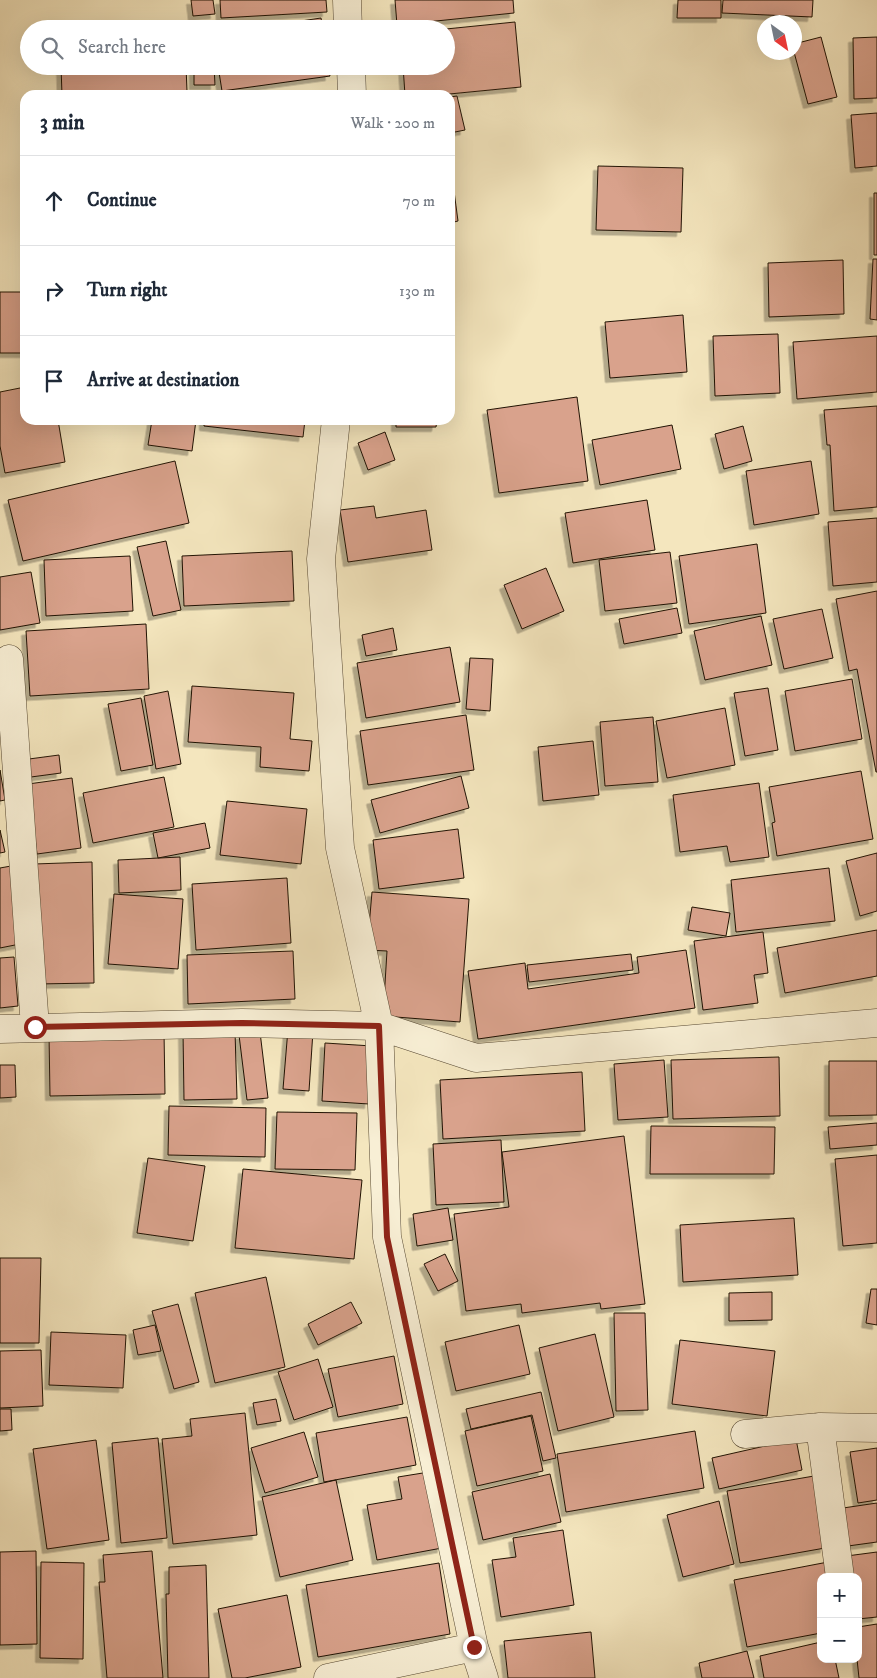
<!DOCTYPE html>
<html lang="en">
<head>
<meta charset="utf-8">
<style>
	body { margin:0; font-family:"IM FELL DW Pica",serif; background:#f2f2f3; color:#1f2937 }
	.controls { position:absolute; right:15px; bottom:15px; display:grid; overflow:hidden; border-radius:10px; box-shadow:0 5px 20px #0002 }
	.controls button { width:45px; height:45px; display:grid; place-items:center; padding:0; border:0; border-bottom:1px solid #e0e1e3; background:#fff; color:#1f2937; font:25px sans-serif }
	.compass { position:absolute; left:757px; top:15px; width:45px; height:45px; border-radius:50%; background:#fff; box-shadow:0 5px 20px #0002; rotate:147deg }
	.stop { position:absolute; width:15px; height:15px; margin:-11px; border:4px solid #8f2418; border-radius:50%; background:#fff }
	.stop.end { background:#8f2418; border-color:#fff; box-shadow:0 1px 5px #0008 }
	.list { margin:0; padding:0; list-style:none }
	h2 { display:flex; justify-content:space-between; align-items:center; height:65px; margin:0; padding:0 20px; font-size:21px }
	h2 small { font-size:16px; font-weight:400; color:#747a83 }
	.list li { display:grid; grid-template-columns:32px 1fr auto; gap:15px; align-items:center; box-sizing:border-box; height:90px; padding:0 20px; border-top:1px solid #e0e1e3 }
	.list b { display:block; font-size:19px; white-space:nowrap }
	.list em { font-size:16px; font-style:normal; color:#747a83 }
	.icon { flex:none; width:28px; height:28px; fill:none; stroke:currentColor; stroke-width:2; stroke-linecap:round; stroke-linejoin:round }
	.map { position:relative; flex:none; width:877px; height:1678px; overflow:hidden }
	.search { position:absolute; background:#fff; box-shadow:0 5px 20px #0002; left:20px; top:20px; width:435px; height:55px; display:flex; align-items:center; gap:12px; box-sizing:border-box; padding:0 18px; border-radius:28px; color:#747a83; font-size:19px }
	.panel { position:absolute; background:#fff; box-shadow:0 5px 20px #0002; left:20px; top:90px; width:435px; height:335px; border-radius:15px }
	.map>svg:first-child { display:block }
	.building { fill:#d9a28c; stroke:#211303; filter:url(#shadow) }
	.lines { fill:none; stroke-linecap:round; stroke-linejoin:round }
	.minor-casing { stroke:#564832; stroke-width:29 }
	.minor { stroke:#f8efd5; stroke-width:28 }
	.route { stroke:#8f2418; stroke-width:6 }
</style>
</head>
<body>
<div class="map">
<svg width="877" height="1678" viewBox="0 0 877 1678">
	<defs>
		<filter id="shadow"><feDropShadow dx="-4.5" dy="4.5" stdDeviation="0" flood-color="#0004"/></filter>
	</defs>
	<rect width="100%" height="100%" fill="#f4e6be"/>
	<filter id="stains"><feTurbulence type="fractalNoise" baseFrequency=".004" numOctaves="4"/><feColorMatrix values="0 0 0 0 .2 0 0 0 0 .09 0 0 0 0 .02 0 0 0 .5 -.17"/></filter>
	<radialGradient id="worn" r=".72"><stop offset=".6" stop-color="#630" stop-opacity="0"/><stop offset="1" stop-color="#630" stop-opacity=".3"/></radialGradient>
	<path class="building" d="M 191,0 L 213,0 L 215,14 L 193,16 Z
		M 220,0 L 326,0 L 327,12 L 221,18 Z
		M 395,0 L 513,0 L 514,13 L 397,25 Z
		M 678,0 L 721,0 L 721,18 L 677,18 Z
		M 723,0 L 813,0 L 812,17 L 722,13 Z
		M 321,18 L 323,29 L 247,29 Z
		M 515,22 L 521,87 L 439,95 L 405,95 L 403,66 L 446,66 L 446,29 Z
		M 213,25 L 213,29 L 193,29 L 193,26 Z
		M 821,37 L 837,97 L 808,104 L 794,52 L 794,44 Z
		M 877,37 L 877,98 L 854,99 L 853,38 Z
		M 61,66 L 186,66 L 187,91 L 62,95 Z
		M 194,66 L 214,66 L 215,85 L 194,85 Z
		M 218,66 L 328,66 L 330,76 L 222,91 Z
		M 457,96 L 465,130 L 450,133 L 450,97 Z
		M 877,113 L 877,166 L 855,168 L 851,115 Z
		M 450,161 L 458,221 L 450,223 Z
		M 598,166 L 683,168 L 681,232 L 596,230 Z
		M 874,193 L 877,193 L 877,255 L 874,255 Z
		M 873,259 L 877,259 L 877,320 L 870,319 Z
		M 843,260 L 844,314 L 769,317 L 768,263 Z
		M 0,292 L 25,292 L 25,353 L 0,353 Z
		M 683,315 L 687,372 L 610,378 L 605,322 Z
		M 778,334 L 780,393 L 715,396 L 713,336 Z
		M 877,336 L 877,392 L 797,399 L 793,342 Z
		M 25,387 L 25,420 L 58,420 L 65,462 L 5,473 L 0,446 L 0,392 Z
		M 577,397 L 588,481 L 499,493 L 487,410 Z
		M 877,406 L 877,507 L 834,511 L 830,445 L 827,445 L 824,410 Z
		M 152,420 L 196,420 L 192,451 L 148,445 Z
		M 204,420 L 305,420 L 303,437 L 204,426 Z
		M 396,420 L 437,420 L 436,427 L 396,427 Z
		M 672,425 L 681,469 L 600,485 L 592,440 Z
		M 743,426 L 752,461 L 724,469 L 715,434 Z
		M 385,432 L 395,460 L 368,470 L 358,443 Z
		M 175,461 L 189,523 L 23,561 L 8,500 Z
		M 811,461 L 819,514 L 754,525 L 746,471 Z
		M 647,500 L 655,550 L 573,563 L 565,513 Z
		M 374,506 L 376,518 L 426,510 L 432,550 L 348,562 L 340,510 Z
		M 877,518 L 877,582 L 833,586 L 828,522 Z
		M 166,541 L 181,610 L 153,616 L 137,547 Z
		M 757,544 L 766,613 L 689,624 L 679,556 Z
		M 292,551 L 294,601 L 184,606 L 182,556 Z
		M 670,552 L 677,603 L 605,611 L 599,560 Z
		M 130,556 L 133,611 L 46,616 L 44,560 Z
		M 546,568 L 564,611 L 522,629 L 504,585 Z
		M 31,572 L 40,623 L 0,630 L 0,577 Z
		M 877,591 L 877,772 L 876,772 L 857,669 L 849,671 L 836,599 Z
		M 677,608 L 682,633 L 624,644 L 619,619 Z
		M 822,609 L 833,658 L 784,669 L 773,619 Z
		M 761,616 L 772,665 L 705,680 L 694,631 Z
		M 146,624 L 149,689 L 30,696 L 26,631 Z
		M 393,628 L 397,650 L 366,656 L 362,635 Z
		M 450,647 L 460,702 L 366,718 L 357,663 Z
		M 470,658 L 493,659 L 490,711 L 466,709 Z
		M 852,679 L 862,739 L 795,751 L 785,691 Z
		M 192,686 L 294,693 L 290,739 L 312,741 L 309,771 L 260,767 L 261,747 L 188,742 Z
		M 768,688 L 778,750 L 745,756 L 734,693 Z
		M 168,691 L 181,764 L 156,769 L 144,696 Z
		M 141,698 L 153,765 L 121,771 L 108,704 Z
		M 725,708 L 735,765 L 667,778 L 656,721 Z
		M 466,715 L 474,770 L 368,785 L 360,731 Z
		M 653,717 L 658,782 L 605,786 L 600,722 Z
		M 593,741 L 599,795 L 543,801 L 538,747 Z
		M 59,755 L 61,773 L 31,777 L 29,759 Z
		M 0,770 L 5,800 L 0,801 Z
		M 861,771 L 873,839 L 777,856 L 772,823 L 775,822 L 769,787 Z
		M 461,776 L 469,808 L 380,833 L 371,800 Z
		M 164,777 L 174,827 L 93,843 L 83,793 Z
		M 72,778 L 81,848 L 37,854 L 28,784 Z
		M 759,783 L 769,857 L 730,862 L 727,846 L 680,852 L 673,795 Z
		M 227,801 L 307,809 L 301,864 L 220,855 Z
		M 205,823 L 210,848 L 158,858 L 153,833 Z
		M 458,829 L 464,878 L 379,889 L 373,840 Z
		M 0,830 L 5,852 L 0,853 Z
		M 877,853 L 877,911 L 860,916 L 846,861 Z
		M 180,857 L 181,890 L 119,893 L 118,860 Z
		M 92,862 L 94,983 L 36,984 L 34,864 Z
		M 11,866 L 25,943 L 0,948 L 0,868 Z
		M 829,868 L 835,921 L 736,932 L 731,880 Z
		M 287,878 L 291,943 L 196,950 L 192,884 Z
		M 372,892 L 469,899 L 460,1022 L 383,1016 L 387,951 L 367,950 Z
		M 114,894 L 183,899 L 178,969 L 108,964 Z
		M 692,907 L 730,913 L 726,936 L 688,930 Z
		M 877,930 L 877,976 L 785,993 L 777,948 Z
		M 763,932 L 768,973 L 754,975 L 758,1003 L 703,1010 L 694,941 Z
		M 686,950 L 695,1008 L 478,1039 L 468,971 L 525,963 L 528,989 L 639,973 L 637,957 Z
		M 293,951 L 295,999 L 188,1004 L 187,955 Z
		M 631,954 L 633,970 L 529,982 L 527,965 Z
		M 14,957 L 18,1006 L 0,1008 L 0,958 Z
		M 288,1029 L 313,1031 L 309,1091 L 283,1089 Z
		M 235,1031 L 237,1099 L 184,1100 L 183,1032 Z
		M 164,1032 L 165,1094 L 50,1096 L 49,1034 Z
		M 260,1032 L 268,1098 L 247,1100 L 239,1035 Z
		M 325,1043 L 372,1046 L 369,1104 L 322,1101 Z
		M 779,1057 L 780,1116 L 673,1119 L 671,1060 Z
		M 664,1060 L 668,1117 L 618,1120 L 614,1064 Z
		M 829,1061 L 877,1061 L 877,1115 L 829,1116 Z
		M 0,1065 L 15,1065 L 16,1097 L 0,1098 Z
		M 582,1072 L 585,1131 L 443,1139 L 440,1080 Z
		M 169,1106 L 266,1108 L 265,1157 L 168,1155 Z
		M 277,1112 L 357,1113 L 355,1170 L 275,1169 Z
		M 877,1123 L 877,1145 L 830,1149 L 828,1127 Z
		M 651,1126 L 775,1127 L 774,1174 L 650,1174 Z
		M 624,1136 L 645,1304 L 601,1309 L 600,1303 L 522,1313 L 521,1304 L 466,1311 L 454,1214 L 509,1207 L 502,1152 Z
		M 501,1140 L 504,1202 L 436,1205 L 433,1144 Z
		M 877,1155 L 877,1243 L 843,1246 L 835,1159 Z
		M 148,1158 L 205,1166 L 193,1241 L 137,1233 Z
		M 243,1169 L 362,1180 L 354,1259 L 235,1248 Z
		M 448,1208 L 453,1240 L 417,1246 L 413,1214 Z
		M 794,1218 L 798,1275 L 683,1282 L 680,1225 Z
		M 445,1254 L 458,1281 L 438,1291 L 424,1264 Z
		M 0,1258 L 41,1258 L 39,1343 L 0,1343 Z
		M 266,1277 L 285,1367 L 215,1383 L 195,1293 Z
		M 871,1289 L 877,1289 L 877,1325 L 866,1323 Z
		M 772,1292 L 772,1320 L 729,1321 L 729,1293 Z
		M 351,1302 L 362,1323 L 318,1345 L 308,1324 Z
		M 178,1304 L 199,1382 L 174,1389 L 152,1311 Z
		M 614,1313 L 645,1313 L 648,1410 L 616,1411 Z
		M 155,1325 L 161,1351 L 138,1355 L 133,1330 Z
		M 519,1325 L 530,1374 L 456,1391 L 445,1342 Z
		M 51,1332 L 126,1335 L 123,1388 L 49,1385 Z
		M 595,1334 L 614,1417 L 558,1431 L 539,1348 Z
		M 680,1340 L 775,1351 L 767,1416 L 672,1404 Z
		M 41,1350 L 43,1406 L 0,1408 L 0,1351 Z
		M 394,1356 L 403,1404 L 338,1417 L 328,1369 Z
		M 318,1359 L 333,1407 L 294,1420 L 278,1372 Z
		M 541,1392 L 556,1458 L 543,1461 L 532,1415 L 471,1429 L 466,1409 Z
		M 276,1399 L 281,1421 L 257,1425 L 253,1403 Z
		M 0,1409 L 11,1409 L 12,1430 L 0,1431 Z
		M 245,1413 L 257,1535 L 173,1544 L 162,1439 L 192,1436 L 190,1419 Z
		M 531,1416 L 543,1471 L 477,1486 L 465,1431 Z
		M 407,1417 L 416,1465 L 324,1482 L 316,1433 Z
		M 695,1431 L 704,1488 L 566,1512 L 557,1454 Z
		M 304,1432 L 318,1477 L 265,1493 L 251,1448 Z
		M 158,1438 L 167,1538 L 121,1543 L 112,1443 Z
		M 796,1439 L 802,1470 L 719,1489 L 712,1458 Z
		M 96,1440 L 109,1540 L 47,1549 L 33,1449 Z
		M 877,1448 L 877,1500 L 858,1503 L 850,1452 Z
		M 429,1472 L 442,1548 L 377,1560 L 367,1505 L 402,1499 L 398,1477 Z
		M 550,1474 L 561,1522 L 483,1540 L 472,1492 Z
		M 814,1476 L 825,1548 L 740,1563 L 727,1491 Z
		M 336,1480 L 353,1560 L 280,1577 L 262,1497 Z
		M 719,1501 L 734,1564 L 683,1577 L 667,1515 Z
		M 877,1503 L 877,1542 L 848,1546 L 843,1508 Z
		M 563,1530 L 574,1605 L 501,1617 L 492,1560 L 516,1557 L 513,1538 Z
		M 36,1551 L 37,1644 L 0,1645 L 0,1552 Z
		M 152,1551 L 163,1678 L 107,1678 L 99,1582 L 105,1582 L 103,1555 Z
		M 877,1552 L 877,1617 L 858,1619 L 858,1577 L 841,1577 L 839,1557 Z
		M 41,1562 L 84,1563 L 83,1659 L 40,1658 Z
		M 828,1562 L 830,1577 L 821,1577 L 821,1633 L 747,1647 L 734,1580 Z
		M 439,1563 L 450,1634 L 318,1657 L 306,1585 Z
		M 206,1565 L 209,1678 L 168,1678 L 166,1594 L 169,1594 L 169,1567 Z
		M 287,1595 L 301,1667 L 245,1678 L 232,1678 L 218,1609 Z
		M 877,1624 L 877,1678 L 859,1678 L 857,1659 L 858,1659 L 858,1627 Z
		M 591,1632 L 595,1678 L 508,1678 L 504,1641 Z
		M 821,1642 L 821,1659 L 835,1659 L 839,1678 L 764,1678 L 760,1656 Z
		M 747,1651 L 754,1678 L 702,1678 L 699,1663 Z"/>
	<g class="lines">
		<defs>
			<path id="minor" d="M 347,0 L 348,29
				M 351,66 L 352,95
				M 336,420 L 321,559 L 340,848 L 379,1026 L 387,1237 L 474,1647 L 484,1678
				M 9,659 L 35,1027
				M 0,1029 L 242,1023 L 379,1026 L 476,1058 L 877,1023
				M 820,1427 L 840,1577
				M 745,1434 L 820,1427 L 877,1428
				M 328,1678 L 474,1647"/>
		</defs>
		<use href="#minor" class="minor-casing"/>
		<use href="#minor" class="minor"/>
	</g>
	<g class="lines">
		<path class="route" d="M 35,1027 L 242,1023 L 379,1026 L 387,1237 L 474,1647"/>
	</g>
	<rect width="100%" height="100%" filter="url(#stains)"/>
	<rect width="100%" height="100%" fill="url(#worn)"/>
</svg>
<div class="controls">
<button>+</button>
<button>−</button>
</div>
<svg class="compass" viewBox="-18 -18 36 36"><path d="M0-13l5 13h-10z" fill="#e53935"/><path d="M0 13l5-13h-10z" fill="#747a83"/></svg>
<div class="stop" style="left:35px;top:1027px"></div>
<div class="stop end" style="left:474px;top:1647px"></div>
<div class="search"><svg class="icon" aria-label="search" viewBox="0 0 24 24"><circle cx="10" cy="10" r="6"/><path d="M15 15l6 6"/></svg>Search here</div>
<section class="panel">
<h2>3 min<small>Walk · 200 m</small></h2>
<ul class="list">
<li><svg class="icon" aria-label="ahead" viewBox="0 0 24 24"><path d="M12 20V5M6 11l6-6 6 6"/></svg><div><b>Continue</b></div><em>70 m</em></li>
<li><svg class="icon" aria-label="right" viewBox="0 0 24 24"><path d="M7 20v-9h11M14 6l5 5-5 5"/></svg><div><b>Turn right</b></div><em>130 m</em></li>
<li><svg class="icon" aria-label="arrive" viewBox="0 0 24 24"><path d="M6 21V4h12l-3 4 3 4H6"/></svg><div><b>Arrive at destination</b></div></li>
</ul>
</section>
</div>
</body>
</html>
